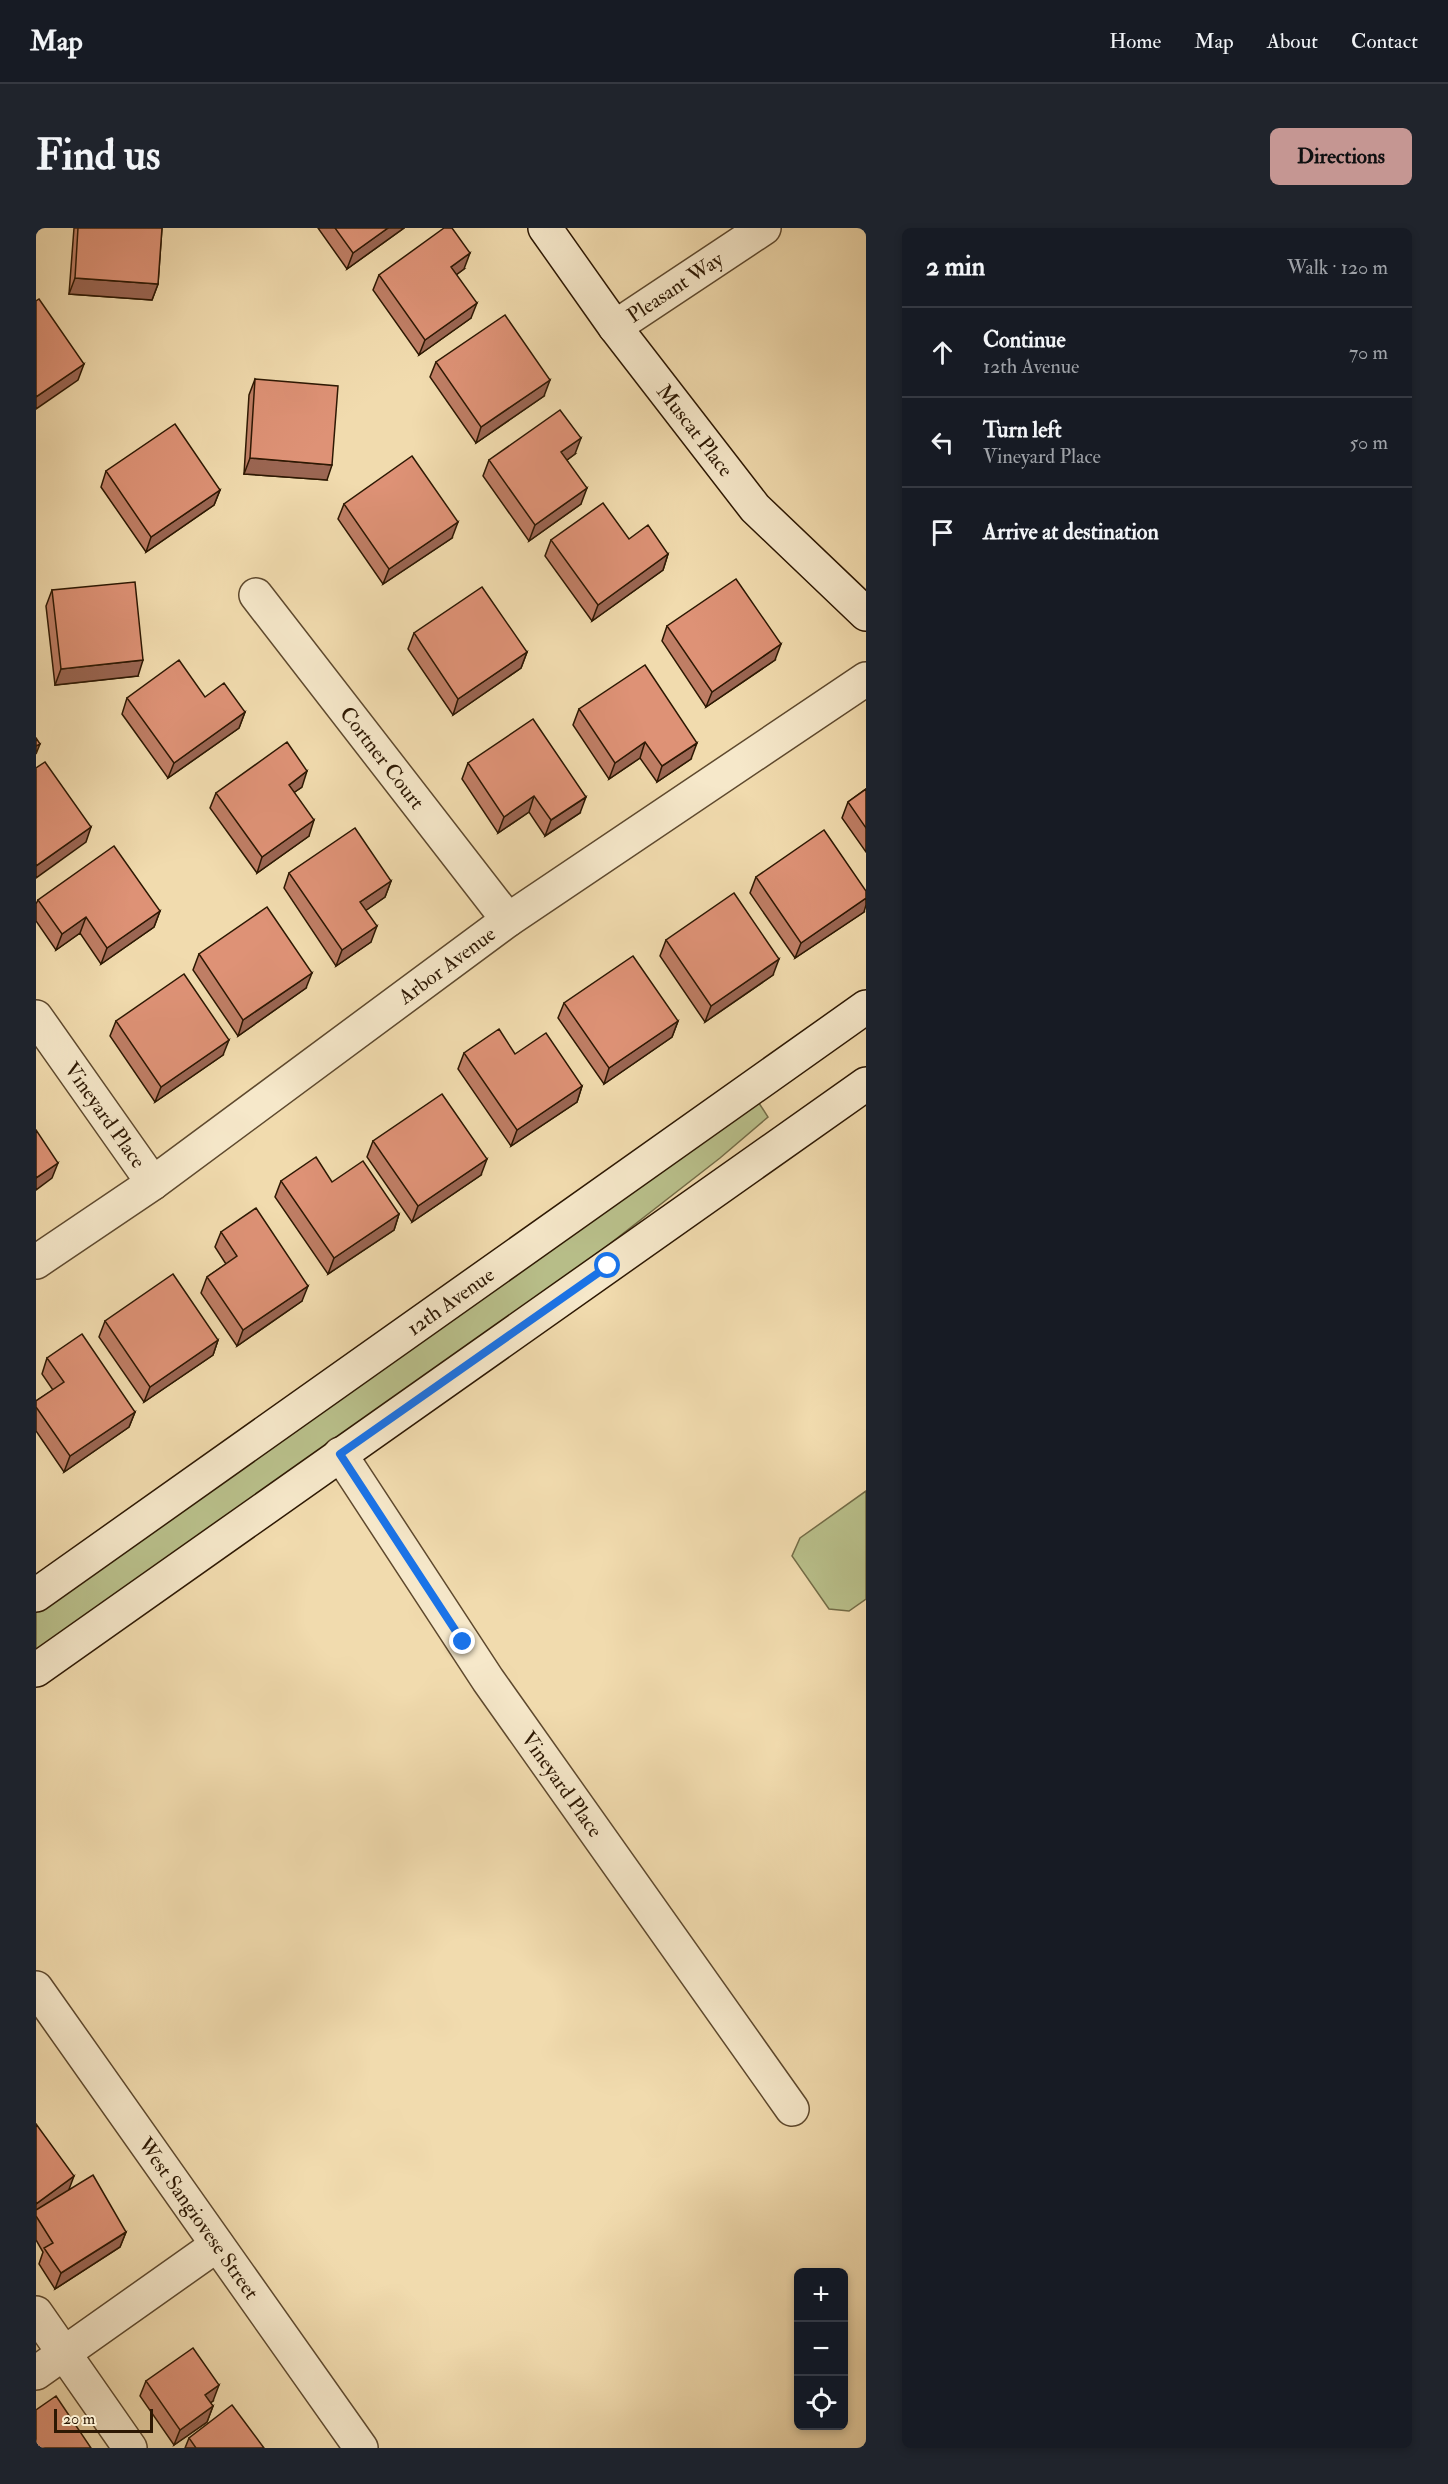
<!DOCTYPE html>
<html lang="en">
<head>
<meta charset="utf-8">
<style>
	body { margin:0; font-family:"IM FELL Double Pica",serif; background:#20242c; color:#f1f3f6 }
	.controls { position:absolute; right:18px; bottom:18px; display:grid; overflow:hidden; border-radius:9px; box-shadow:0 3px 9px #0003 }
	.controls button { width:54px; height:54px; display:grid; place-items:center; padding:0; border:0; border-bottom:2px solid #363941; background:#171b24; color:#f1f3f6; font:30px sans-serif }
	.scale { position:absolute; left:18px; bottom:15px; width:99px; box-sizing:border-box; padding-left:6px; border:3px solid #2d1803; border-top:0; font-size:16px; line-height:21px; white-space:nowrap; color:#2d1803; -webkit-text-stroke:4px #f6e8ca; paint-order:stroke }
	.stop { position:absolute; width:18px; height:18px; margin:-14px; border:4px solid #1a73e8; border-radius:50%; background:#fff }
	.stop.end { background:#1a73e8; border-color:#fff; box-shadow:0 2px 6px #0008 }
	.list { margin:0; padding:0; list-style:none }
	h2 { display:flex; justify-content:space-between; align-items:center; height:78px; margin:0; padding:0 24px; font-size:26px }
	h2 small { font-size:20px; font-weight:400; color:#9ea1a6 }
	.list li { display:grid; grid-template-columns:39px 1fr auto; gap:18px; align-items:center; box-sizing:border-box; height:90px; padding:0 24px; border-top:2px solid #363941 }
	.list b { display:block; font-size:22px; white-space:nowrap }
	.list p { margin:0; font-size:20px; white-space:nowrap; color:#9ea1a6 }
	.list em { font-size:20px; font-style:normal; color:#9ea1a6 }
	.icon { flex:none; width:33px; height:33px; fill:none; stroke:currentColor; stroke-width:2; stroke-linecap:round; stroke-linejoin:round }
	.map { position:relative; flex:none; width:830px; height:2220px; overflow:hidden; border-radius:9px }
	header { display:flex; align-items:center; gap:36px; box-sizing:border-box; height:84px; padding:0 30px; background:#171b24; border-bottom:2px solid #363941 }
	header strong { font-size:28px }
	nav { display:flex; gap:33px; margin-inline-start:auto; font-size:21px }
	.intro { display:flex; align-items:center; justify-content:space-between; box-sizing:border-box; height:144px; padding:0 36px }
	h1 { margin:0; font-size:42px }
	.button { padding:15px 27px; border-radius:9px; background:#c59692; color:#111; font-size:21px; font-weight:700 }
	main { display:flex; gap:36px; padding:0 36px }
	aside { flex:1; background:#171b24; border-radius:9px; box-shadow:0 3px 9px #0003 }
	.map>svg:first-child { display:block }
	.green { fill:#b9c08b; stroke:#736c47; stroke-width:1.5 }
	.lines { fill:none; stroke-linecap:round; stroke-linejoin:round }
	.street-casing { stroke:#5e492e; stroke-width:36 }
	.secondary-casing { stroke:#2d1803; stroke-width:36 }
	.street { stroke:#f6e8ca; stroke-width:33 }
	.secondary { stroke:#f6e8ca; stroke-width:33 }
	.wall { fill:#bf7e65; stroke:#2d1803; stroke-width:1.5 }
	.shaded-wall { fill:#9b6653; stroke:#2d1803; stroke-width:1.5 }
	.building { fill:#de9276; stroke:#2d1803; stroke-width:1.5 }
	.route { stroke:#1a73e8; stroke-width:8 }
	.labels { text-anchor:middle; stroke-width:4.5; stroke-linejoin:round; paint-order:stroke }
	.street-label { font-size:21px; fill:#2d1803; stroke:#f6e8ca }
</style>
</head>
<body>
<header>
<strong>Map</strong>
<nav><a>Home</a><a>Map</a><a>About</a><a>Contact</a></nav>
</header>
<div class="intro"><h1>Find us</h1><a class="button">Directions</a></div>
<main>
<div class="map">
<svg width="830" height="2220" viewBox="0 0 830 2220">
	<rect width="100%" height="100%" fill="#f1dbae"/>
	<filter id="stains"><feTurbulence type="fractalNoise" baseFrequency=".00333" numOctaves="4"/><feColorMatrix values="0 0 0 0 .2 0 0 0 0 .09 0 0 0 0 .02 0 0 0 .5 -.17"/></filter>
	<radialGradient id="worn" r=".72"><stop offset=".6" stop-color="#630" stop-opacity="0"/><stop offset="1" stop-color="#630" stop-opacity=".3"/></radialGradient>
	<path class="green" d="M 721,872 L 732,889 L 684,930 L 304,1226 L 0,1442 L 0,1366 Z
		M 830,1263 L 830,1371 L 813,1383 L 793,1381 L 756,1328 L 764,1310 Z"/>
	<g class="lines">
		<defs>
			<g id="street">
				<path id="s1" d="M 579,99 L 728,0"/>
				<path id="s2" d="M 220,367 L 472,692"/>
				<path id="s3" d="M 0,789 L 117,955"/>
				<path id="s4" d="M 0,1034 L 117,955 L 472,692 L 830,451"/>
				<path id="s5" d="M 304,1226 L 452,1452 L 756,1881"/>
				<path id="s6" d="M 0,1760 L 325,2220"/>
				<path d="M 0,2085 L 94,2220"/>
				<path d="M 0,2145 L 181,2017"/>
			</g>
			<g id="secondary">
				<path id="s7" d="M 509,0 L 579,99 L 719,280 L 830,386"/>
				<path id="s8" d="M 0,1367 L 830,779"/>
				<path d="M 0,1442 L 830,856"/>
			</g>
		</defs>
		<use href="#street" class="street-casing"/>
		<use href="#secondary" class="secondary-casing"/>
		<use href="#street" class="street"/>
		<use href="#secondary" class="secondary"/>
	</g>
	<path class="wall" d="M 38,0 L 126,0 L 122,56 L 116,72 L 33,66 Z
		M 282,0 L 368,0 L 311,41 Z
		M 428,41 L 420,47 L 435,90 L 383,127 L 337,62 L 343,47 Z
		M 400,134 L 508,168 L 440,215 L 394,149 Z
		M 219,151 L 291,252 L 208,246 L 213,167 Z
		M 539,226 L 531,232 L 545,276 L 493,313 L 447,248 L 453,232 Z
		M 70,243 L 184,262 L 178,277 L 110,324 L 65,259 Z
		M 308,276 L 416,310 L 347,356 L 302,291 Z
		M 593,311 L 632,326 L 627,342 L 556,393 L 509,328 L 515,312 Z
		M 16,362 L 102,448 L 19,457 L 10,378 Z
		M 631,398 L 739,432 L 670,479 L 626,413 Z
		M 378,405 L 491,424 L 485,440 L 417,487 L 372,421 Z
		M 169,469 L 209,484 L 203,500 L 132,550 L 86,486 L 91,470 Z
		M 543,481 L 655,531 L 621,554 L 604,530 L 573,551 L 537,497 Z
		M 432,535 L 544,585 L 509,608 L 493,584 L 462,605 L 426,551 Z
		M 266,559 L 258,564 L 273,608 L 221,645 L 174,580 L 180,565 Z
		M 830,561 L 830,624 L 806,590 L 812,574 Z
		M 253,645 L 355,653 L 349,669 L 330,682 L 335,714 L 300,738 L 248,660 Z
		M 720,649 L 828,684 L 759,730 L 714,665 Z
		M 2,672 L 124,683 L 118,699 L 65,736 L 44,705 L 20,722 L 0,693 L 0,676 Z
		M 630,712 L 737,747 L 669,794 L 624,728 Z
		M 163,726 L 270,760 L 202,808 L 157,742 Z
		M 528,775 L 642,793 L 636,809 L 568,856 L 522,790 Z
		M 80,793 L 187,827 L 119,874 L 74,808 Z
		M 428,825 L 479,826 L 546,858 L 541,874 L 475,918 L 422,841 Z
		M 337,913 L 445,947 L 376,994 L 331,929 Z
		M 245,953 L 296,954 L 363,986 L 358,1002 L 292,1046 L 239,969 Z
		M 185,1004 L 266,1073 L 201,1118 L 165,1065 L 171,1049 L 190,1036 L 179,1019 Z
		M 69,1093 L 182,1112 L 177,1127 L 108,1174 L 63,1109 Z
		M 11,1130 L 99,1184 L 93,1199 L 28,1244 L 0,1203 L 0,1173 L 17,1162 L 6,1146 Z
		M 0,1896 L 33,1961 L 90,2004 L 84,2019 L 19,2061 L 3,2036 L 7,2024 L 0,2012 Z
		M 110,2153 L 177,2173 L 174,2175 L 177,2178 L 171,2194 L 138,2217 L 104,2168 Z
		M 153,2210 L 228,2220 L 149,2220 Z"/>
	<path class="shaded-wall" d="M 352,0 L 368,0 L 311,41 L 317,25 Z
		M 434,25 L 428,41 L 409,55 L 415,39 Z
		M 39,50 L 122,56 L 116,72 L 33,66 Z
		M 441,75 L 435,90 L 383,127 L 389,112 Z
		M 48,136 L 42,152 L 0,181 L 0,169 Z
		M 514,152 L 508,168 L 440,215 L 445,199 Z
		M 545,210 L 539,226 L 520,240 L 525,224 Z
		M 214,230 L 296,237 L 291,252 L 208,246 Z
		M 551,260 L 545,276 L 493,313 L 499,297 Z
		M 184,262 L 178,277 L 110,324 L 115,309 Z
		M 422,294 L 416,310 L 347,356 L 353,341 Z
		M 632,326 L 627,342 L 556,393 L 562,377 Z
		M 745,416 L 739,432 L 670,479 L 676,464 Z
		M 491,424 L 485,440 L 417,487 L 422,471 Z
		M 107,432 L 102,448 L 19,457 L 25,441 Z
		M 209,484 L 203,500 L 132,550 L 138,535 Z
		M 609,514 L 604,530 L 573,551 L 579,535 Z
		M 661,515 L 655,531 L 621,554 L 626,538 Z
		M 4,516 L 0,526 L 0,518 Z
		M 271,543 L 266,559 L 247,572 L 253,557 Z
		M 498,568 L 493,584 L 462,605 L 468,589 Z
		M 550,569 L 544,585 L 509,608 L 515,592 Z
		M 278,592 L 273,608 L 221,645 L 226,629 Z
		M 55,599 L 50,614 L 0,650 L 0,638 Z
		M 355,653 L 349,669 L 319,690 L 324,674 Z
		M 830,670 L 830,677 L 828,684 L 759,730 L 765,715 Z
		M 124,683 L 118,699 L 65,736 L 71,720 Z
		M 50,689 L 44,705 L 20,722 L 26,706 Z
		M 341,698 L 335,714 L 300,738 L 306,722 Z
		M 743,731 L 737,747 L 669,794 L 675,778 Z
		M 276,745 L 270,760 L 202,808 L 207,792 Z
		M 642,793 L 636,809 L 568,856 L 573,840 Z
		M 193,812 L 187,827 L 119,874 L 125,859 Z
		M 546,858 L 541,874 L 475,918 L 481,902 Z
		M 451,931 L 445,947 L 376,994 L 382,978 Z
		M 22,935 L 16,950 L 0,962 L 0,950 Z
		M 363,986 L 358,1002 L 292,1046 L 298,1030 Z
		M 272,1058 L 266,1073 L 201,1118 L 207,1102 Z
		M 182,1112 L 177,1127 L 108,1174 L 114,1159 Z
		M 99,1184 L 93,1199 L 28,1244 L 34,1228 Z
		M 38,1948 L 32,1964 L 0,1988 L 0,1976 Z
		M 90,2004 L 84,2019 L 19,2061 L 25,2045 Z
		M 183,2157 L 177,2173 L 163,2183 L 169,2167 Z
		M 177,2178 L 171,2194 L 138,2217 L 144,2202 Z"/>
	<path class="building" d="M 42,0 L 126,0 L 122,56 L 39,50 Z
		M 299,0 L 352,0 L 317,25 Z
		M 408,0 L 416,0 L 434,25 L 415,39 L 441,75 L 389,112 L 343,47 Z
		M 3,71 L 48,136 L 0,169 L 0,73 Z
		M 469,87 L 514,152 L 445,199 L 400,134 Z
		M 219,151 L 302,158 L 296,237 L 214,230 Z
		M 524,182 L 545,210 L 525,224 L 551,260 L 499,297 L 453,232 Z
		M 139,196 L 184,262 L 115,309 L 70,243 Z
		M 376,228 L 422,294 L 353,341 L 308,276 Z
		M 567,275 L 593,311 L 612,297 L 632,326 L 562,377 L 515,312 Z
		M 700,351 L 745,416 L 676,464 L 631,398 Z
		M 99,354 L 107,432 L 25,441 L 16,362 Z
		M 446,359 L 491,424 L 422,471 L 378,405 Z
		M 143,432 L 169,469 L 188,455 L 209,484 L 138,535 L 91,470 Z
		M 609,437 L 661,515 L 626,538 L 609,514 L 579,535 L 543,481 Z
		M 497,491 L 550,569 L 515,592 L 498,568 L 468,589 L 432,535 Z
		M 0,510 L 4,516 L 0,518 Z
		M 251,514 L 271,543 L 253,557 L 278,592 L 226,629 L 180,565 Z
		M 9,534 L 55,599 L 0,638 L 0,540 Z
		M 830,561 L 830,600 L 812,574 Z
		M 319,600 L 355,653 L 324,674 L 341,698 L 306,722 L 253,645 Z
		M 788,602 L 830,663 L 830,670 L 765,715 L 720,649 Z
		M 78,618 L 124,683 L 71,720 L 50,689 L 26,706 L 2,672 Z
		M 698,665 L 743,731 L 675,778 L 630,712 Z
		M 231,679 L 276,745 L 207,792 L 163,726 Z
		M 597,728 L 642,793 L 573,840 L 528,775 Z
		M 148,746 L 193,812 L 125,859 L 80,793 Z
		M 463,801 L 479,826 L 510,805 L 546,858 L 481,902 L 428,825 Z
		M 406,866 L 451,931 L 382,978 L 337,913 Z
		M 0,902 L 22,935 L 0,950 Z
		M 280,929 L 296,954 L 327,933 L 363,986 L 298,1030 L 245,953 Z
		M 220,980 L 272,1058 L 207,1102 L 171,1049 L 201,1028 L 185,1004 Z
		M 137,1046 L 182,1112 L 114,1159 L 69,1093 Z
		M 46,1106 L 99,1184 L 34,1228 L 0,1179 L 0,1173 L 28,1154 L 11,1130 Z
		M 0,1896 L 38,1948 L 0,1976 Z
		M 57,1947 L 90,2004 L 25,2045 L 8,2020 L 17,2015 L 0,1988 L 0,1982 Z
		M 157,2120 L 183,2157 L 169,2167 L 177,2178 L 144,2202 L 110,2153 Z
		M 20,2168 L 55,2220 L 0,2220 L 0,2182 Z
		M 196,2177 L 228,2220 L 160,2220 L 153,2210 Z"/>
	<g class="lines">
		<path class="route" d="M 427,1414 L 304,1226 L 572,1038"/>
	</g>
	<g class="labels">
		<g class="street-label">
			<text dy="7" stroke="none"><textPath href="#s1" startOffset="72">Pleasant Way</textPath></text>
			<text dy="7" stroke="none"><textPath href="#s7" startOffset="252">Muscat Place</textPath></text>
			<text dy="7" stroke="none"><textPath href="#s2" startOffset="206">Cortner Court</textPath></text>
			<text dy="7" stroke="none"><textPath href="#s4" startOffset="507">Arbor Avenue</textPath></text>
			<text dy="7" stroke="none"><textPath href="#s3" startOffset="120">Vineyard Place</textPath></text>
			<text dy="7" stroke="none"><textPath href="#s8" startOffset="508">12th Avenue</textPath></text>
			<text dy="7" stroke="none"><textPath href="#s5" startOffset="398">Vineyard Place</textPath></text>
			<text dy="7" stroke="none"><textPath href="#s6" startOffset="282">West Sangiovese Street</textPath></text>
		</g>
	</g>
	<rect width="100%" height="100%" filter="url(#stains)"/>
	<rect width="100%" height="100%" fill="url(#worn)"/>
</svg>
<div class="controls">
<button>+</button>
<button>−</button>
<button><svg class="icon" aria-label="locate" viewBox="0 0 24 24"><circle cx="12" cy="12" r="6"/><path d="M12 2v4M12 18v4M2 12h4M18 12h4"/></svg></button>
</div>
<div class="scale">20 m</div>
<div class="stop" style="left:572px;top:1038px"></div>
<div class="stop end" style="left:427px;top:1414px"></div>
</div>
<aside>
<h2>2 min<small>Walk · 120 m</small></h2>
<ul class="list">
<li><svg class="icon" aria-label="ahead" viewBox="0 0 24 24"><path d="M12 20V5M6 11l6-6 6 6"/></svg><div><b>Continue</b><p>12th Avenue</p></div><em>70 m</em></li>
<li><svg class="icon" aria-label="left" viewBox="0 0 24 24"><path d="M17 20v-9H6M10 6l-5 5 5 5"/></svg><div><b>Turn left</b><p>Vineyard Place</p></div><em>50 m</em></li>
<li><svg class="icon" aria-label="arrive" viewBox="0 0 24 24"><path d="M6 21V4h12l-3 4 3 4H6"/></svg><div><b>Arrive at destination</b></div></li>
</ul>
</aside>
</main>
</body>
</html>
